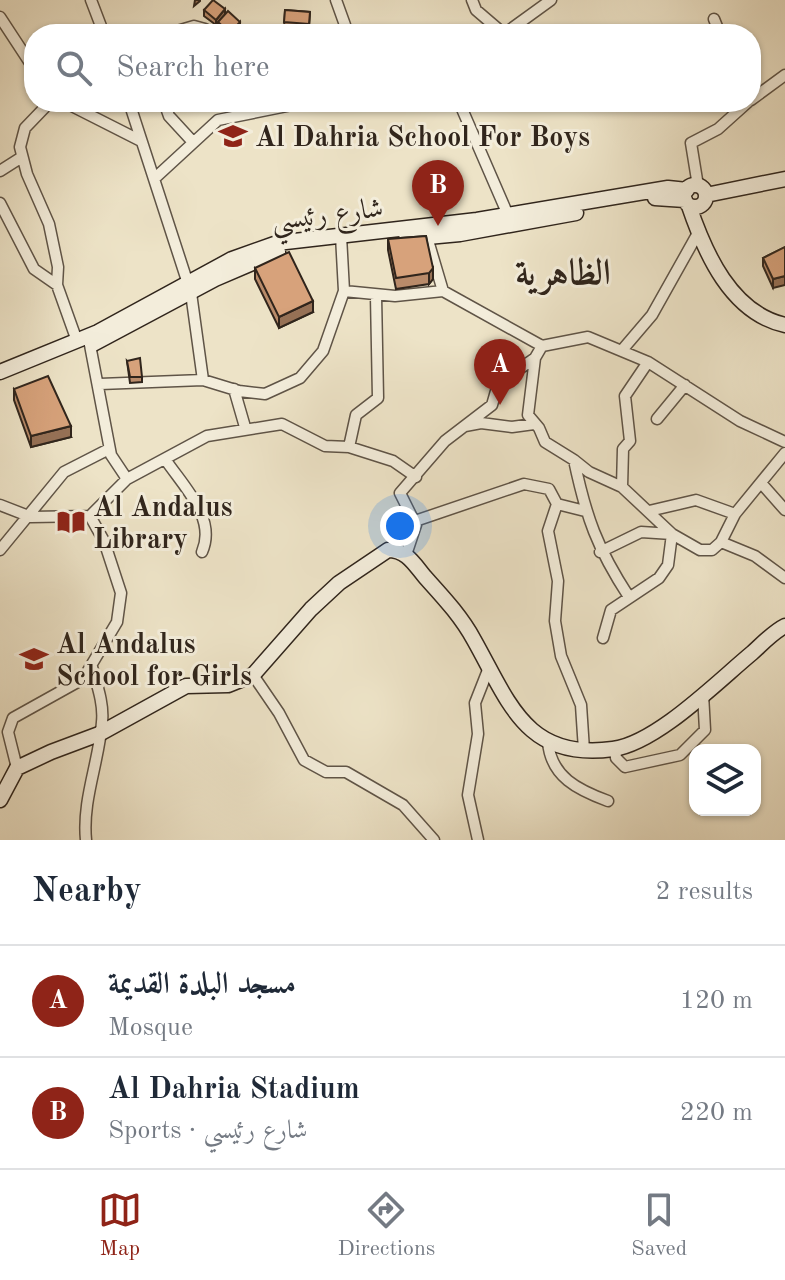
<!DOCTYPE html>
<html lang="en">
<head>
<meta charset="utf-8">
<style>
	body { margin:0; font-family:"Old Standard TT",Amiri,serif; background:#f2f2f3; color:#1f2937 }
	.controls { position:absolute; right:24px; bottom:24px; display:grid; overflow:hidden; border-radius:16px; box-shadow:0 2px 6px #0004 }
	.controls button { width:72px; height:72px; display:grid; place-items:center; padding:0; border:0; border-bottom:2px solid #e0e1e3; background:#fff; color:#1f2937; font:40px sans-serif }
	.you { position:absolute; left:400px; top:526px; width:28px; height:28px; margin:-20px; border:6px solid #fff; border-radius:50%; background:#1a73e8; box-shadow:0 0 0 12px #1a73e833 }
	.badge { display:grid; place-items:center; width:52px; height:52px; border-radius:50%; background:#8f2418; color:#fff; font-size:26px; font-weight:700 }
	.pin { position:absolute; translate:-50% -66px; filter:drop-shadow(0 2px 4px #0008) }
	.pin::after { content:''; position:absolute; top:42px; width:28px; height:24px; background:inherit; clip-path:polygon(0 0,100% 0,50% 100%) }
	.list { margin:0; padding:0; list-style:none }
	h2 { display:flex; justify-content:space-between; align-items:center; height:104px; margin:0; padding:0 32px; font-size:34px }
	h2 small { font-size:26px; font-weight:400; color:#747a83 }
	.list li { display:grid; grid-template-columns:52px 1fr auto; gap:24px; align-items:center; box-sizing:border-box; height:112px; padding:0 32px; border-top:2px solid #e0e1e3 }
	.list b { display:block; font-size:30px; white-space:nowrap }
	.list p { margin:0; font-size:26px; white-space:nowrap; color:#747a83 }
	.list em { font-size:26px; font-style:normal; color:#747a83 }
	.icon { flex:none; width:44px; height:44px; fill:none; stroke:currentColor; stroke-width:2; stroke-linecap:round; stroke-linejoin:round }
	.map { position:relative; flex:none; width:785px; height:840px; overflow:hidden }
	.search { position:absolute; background:#fff; box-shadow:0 2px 6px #0004; left:24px; right:24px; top:24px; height:88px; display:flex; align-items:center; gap:20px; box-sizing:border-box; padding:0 28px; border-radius:32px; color:#747a83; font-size:30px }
	.sheet { height:328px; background:#fff }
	nav { display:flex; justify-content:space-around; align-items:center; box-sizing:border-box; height:112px; border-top:2px solid #e0e1e3; background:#fff; font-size:22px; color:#747a83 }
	nav a { display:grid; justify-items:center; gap:4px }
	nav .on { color:#8f2418 }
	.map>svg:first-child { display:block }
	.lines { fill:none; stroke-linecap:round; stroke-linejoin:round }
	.street-casing { stroke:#5f5447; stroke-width:13 }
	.secondary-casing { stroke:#30251c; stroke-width:17 }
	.street { stroke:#f3eddb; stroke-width:10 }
	.secondary { stroke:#f3eddb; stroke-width:14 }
	.wall { fill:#b98b6a; stroke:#30251c; stroke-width:2 }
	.shaded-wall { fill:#967156; stroke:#30251c; stroke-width:2 }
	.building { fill:#d7a27b; stroke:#30251c; stroke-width:2 }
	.labels { text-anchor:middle; stroke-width:6; stroke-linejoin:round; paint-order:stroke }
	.poi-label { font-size:28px; font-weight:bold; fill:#30251c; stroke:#f3eddb; text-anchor:start }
	.street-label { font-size:28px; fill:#30251c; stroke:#f3eddb }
	.district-label { font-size:36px; font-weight:bold; fill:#30251c; stroke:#f3eddb }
</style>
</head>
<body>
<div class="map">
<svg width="785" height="840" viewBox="0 0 785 840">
	<rect width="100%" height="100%" fill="#ede3c7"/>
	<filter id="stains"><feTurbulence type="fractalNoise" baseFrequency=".0025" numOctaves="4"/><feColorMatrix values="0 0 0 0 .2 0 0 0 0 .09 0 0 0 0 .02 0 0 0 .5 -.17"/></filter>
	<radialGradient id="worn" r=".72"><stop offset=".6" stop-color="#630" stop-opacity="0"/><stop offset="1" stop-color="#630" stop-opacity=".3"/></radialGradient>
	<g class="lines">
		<defs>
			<path id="street" d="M 91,0 L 104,34
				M 336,0 L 345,25 L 341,34
				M 472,0 L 476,10 L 504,34
				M 0,17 L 34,69
				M 714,19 L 720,34
				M 167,34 L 194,26 L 205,29
				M 504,34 L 551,0
				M 751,100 L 785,75
				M 50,102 L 25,128 L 20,147 L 27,174 L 49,224 L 58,267 L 57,285 L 77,341
				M 64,102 L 141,141
				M 129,102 L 191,293 L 203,380
				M 164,102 L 169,116 L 192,141
				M 459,102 L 508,215 L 506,221
				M 0,171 L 22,157
				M 155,178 L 218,120 L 307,102
				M 698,186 L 691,143 L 718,129 L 748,102
				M 0,203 L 34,269 L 57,285
				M 427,237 L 443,291
				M 344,291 L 395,296 L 443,291 L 542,346 L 588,337 L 648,362 L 740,421 L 785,442
				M 376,296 L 378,398 L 356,415 L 349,447 L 393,461 L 416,477
				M 90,345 L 111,455 L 127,479
				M 542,346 L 535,358 L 528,415 L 539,428 L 545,442 L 574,460 C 586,517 597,548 629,597
				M 623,349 L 652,315 L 698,233
				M 648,362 L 625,396 L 630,441 L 623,449 L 622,487 L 672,534
				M 100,384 L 203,380 L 239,391 L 265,394 L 300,378 L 323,351 L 344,291 L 341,236
				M 234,389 L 245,427
				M 657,419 L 685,385
				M 465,426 L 481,423 L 512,427 L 534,424
				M 165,459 C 183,486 217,518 202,552
				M 574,460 L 589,472 L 622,487
				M 762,484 L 785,510
				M 557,504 L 585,511
				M 0,505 L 31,517 L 90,516 L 127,479 L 207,436 L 282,424 L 325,446 L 349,447
				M 649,511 L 696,500 L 735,514
				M 415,521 L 524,484 L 549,489 L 557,504 L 548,531 L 558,581 L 555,621 L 561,656 L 581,705 L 584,750
				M 721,542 L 755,556 L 785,578
				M 0,550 L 64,472 L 109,449
				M 600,552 L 641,532 L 672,534
				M 406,555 L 416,525 L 400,493 L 445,441 L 492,405 L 498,384 L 535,358
				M 603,638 L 611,610 L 659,578 L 668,565 L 672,534 L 700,550 L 712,550 L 721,542 L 735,514 L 785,453
				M 253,675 L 279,713 L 304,760 L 326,772 L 346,772 L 403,805 L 434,840
				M 548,742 C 551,777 578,790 608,801
				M 615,749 L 616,758 L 625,767 L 680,755 L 705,730 L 703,694
				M 17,768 L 8,732 L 13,718 L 83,679 L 117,622 L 121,593 L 104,541 L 90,516
				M 86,840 C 82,800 99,762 102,722 C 104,704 97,685 92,667
				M 478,840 L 468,795 L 478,734 L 475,703 L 488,670"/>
			<path id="secondary" d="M684 196a11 11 0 1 1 22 0a11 11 0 1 1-22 0Z
				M 706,195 L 785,179
				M 655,198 L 685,200
				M 689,206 C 705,253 731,313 785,325
				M 406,239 L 460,234 L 576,213
				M 93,344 L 215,279 L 278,252
				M 0,372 L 98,332 L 232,259 L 277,243 L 477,220 L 668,188 L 687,190
				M 0,800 L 17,768 L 51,752 L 99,734 L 186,686 L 228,685 L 253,675 L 311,609 L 339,583 L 388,550 C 407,550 414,564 425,577 C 443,597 461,616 474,640 C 509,702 526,761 613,749 C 657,743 718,681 752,653 C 762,644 773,632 785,626"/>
		</defs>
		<use href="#street" class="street-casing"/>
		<use href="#secondary" class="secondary-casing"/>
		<use href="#street" class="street"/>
		<use href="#secondary" class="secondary"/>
	</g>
	<path class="wall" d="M 204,10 L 225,14 L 240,27 L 234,34 L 224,34 L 218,28 L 218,23 L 216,25 L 204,16 Z
		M 285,10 L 310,12 L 309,30 L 284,28 Z
		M 426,236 L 433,279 L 429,284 L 396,289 L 388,250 L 388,239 Z
		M 785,247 L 773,288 L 763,266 L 763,258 Z
		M 255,268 L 313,312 L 279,328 L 255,279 Z
		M 127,361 L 142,377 L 142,382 L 130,383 Z
		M 14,389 L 71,437 L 31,447 L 14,400 Z"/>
	<path class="shaded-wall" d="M 195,0 L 200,0 L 200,1 L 194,6 Z
		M 225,9 L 225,15 L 216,25 L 216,20 Z
		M 240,22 L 240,27 L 234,34 L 230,34 Z
		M 433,268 L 433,279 L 429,284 L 429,273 Z
		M 785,276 L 785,285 L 773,288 L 773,279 Z
		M 313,301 L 313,312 L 279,328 L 279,317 Z
		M 71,426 L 71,437 L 31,447 L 31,436 Z"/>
	<path class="building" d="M 213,0 L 225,9 L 216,20 L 204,10 Z
		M 285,10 L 310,12 L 309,24 L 284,22 Z
		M 228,11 L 240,22 L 230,33 L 218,22 Z
		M 426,236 L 433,268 L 429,273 L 396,278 L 388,239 Z
		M 785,247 L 785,276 L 773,279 L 763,258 Z
		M 289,252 L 313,301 L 279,317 L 255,268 Z
		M 140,358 L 142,377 L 130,377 L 127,361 Z
		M 48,376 L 71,426 L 31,436 L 14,389 Z"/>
	<defs>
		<symbol id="school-bare" viewBox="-9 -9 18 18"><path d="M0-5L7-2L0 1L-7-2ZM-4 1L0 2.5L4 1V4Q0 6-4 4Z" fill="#8f2418" stroke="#f3eddb" stroke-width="2.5" paint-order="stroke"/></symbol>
		<symbol id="library-bare" viewBox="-9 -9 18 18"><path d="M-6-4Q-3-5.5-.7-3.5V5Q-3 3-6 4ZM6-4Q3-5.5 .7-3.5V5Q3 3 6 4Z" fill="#8f2418" stroke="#f3eddb" stroke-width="2.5" paint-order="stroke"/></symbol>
	</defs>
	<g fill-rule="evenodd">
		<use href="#school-bare" x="213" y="116" width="40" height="40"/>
		<use href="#library-bare" x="51" y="502" width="40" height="40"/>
		<use href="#school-bare" x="14" y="639" width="40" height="40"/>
	</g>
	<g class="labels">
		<g class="poi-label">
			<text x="255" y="146">Al Dahria School For Boys</text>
			<text x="93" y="516">Al Andalus<tspan x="93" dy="32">Library</tspan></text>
			<text x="56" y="653">Al Andalus<tspan x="56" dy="32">School for Girls</tspan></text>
		</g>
		<g class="street-label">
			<text transform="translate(327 213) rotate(-7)" y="10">شارع رئيسي</text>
		</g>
		<g class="district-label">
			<text x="563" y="284">الظاهرية</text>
		</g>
	</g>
	<rect width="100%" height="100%" filter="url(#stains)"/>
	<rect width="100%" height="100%" fill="url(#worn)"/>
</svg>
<div class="controls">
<button><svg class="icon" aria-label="layers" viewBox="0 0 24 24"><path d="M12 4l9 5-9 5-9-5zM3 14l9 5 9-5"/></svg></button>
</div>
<div class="you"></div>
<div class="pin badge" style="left:500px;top:405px">A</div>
<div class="pin badge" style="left:438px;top:226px">B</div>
<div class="search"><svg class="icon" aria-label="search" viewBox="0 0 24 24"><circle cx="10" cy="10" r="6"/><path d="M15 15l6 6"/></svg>Search here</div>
</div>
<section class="sheet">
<h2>Nearby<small>2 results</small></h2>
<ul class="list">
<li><span class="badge">A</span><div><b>مسجد البلدة القديمة</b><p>Mosque</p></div><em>120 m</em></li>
<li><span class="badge">B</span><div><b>Al Dahria Stadium</b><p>Sports · شارع رئيسي</p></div><em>220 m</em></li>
</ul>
</section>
<nav>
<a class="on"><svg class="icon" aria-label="map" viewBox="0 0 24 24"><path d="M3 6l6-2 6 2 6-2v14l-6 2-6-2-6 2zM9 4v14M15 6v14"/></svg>Map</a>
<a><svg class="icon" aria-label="directions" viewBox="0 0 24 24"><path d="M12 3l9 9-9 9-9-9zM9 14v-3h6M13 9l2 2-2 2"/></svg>Directions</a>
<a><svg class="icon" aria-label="saved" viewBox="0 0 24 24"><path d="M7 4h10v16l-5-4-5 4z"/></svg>Saved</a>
</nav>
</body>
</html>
